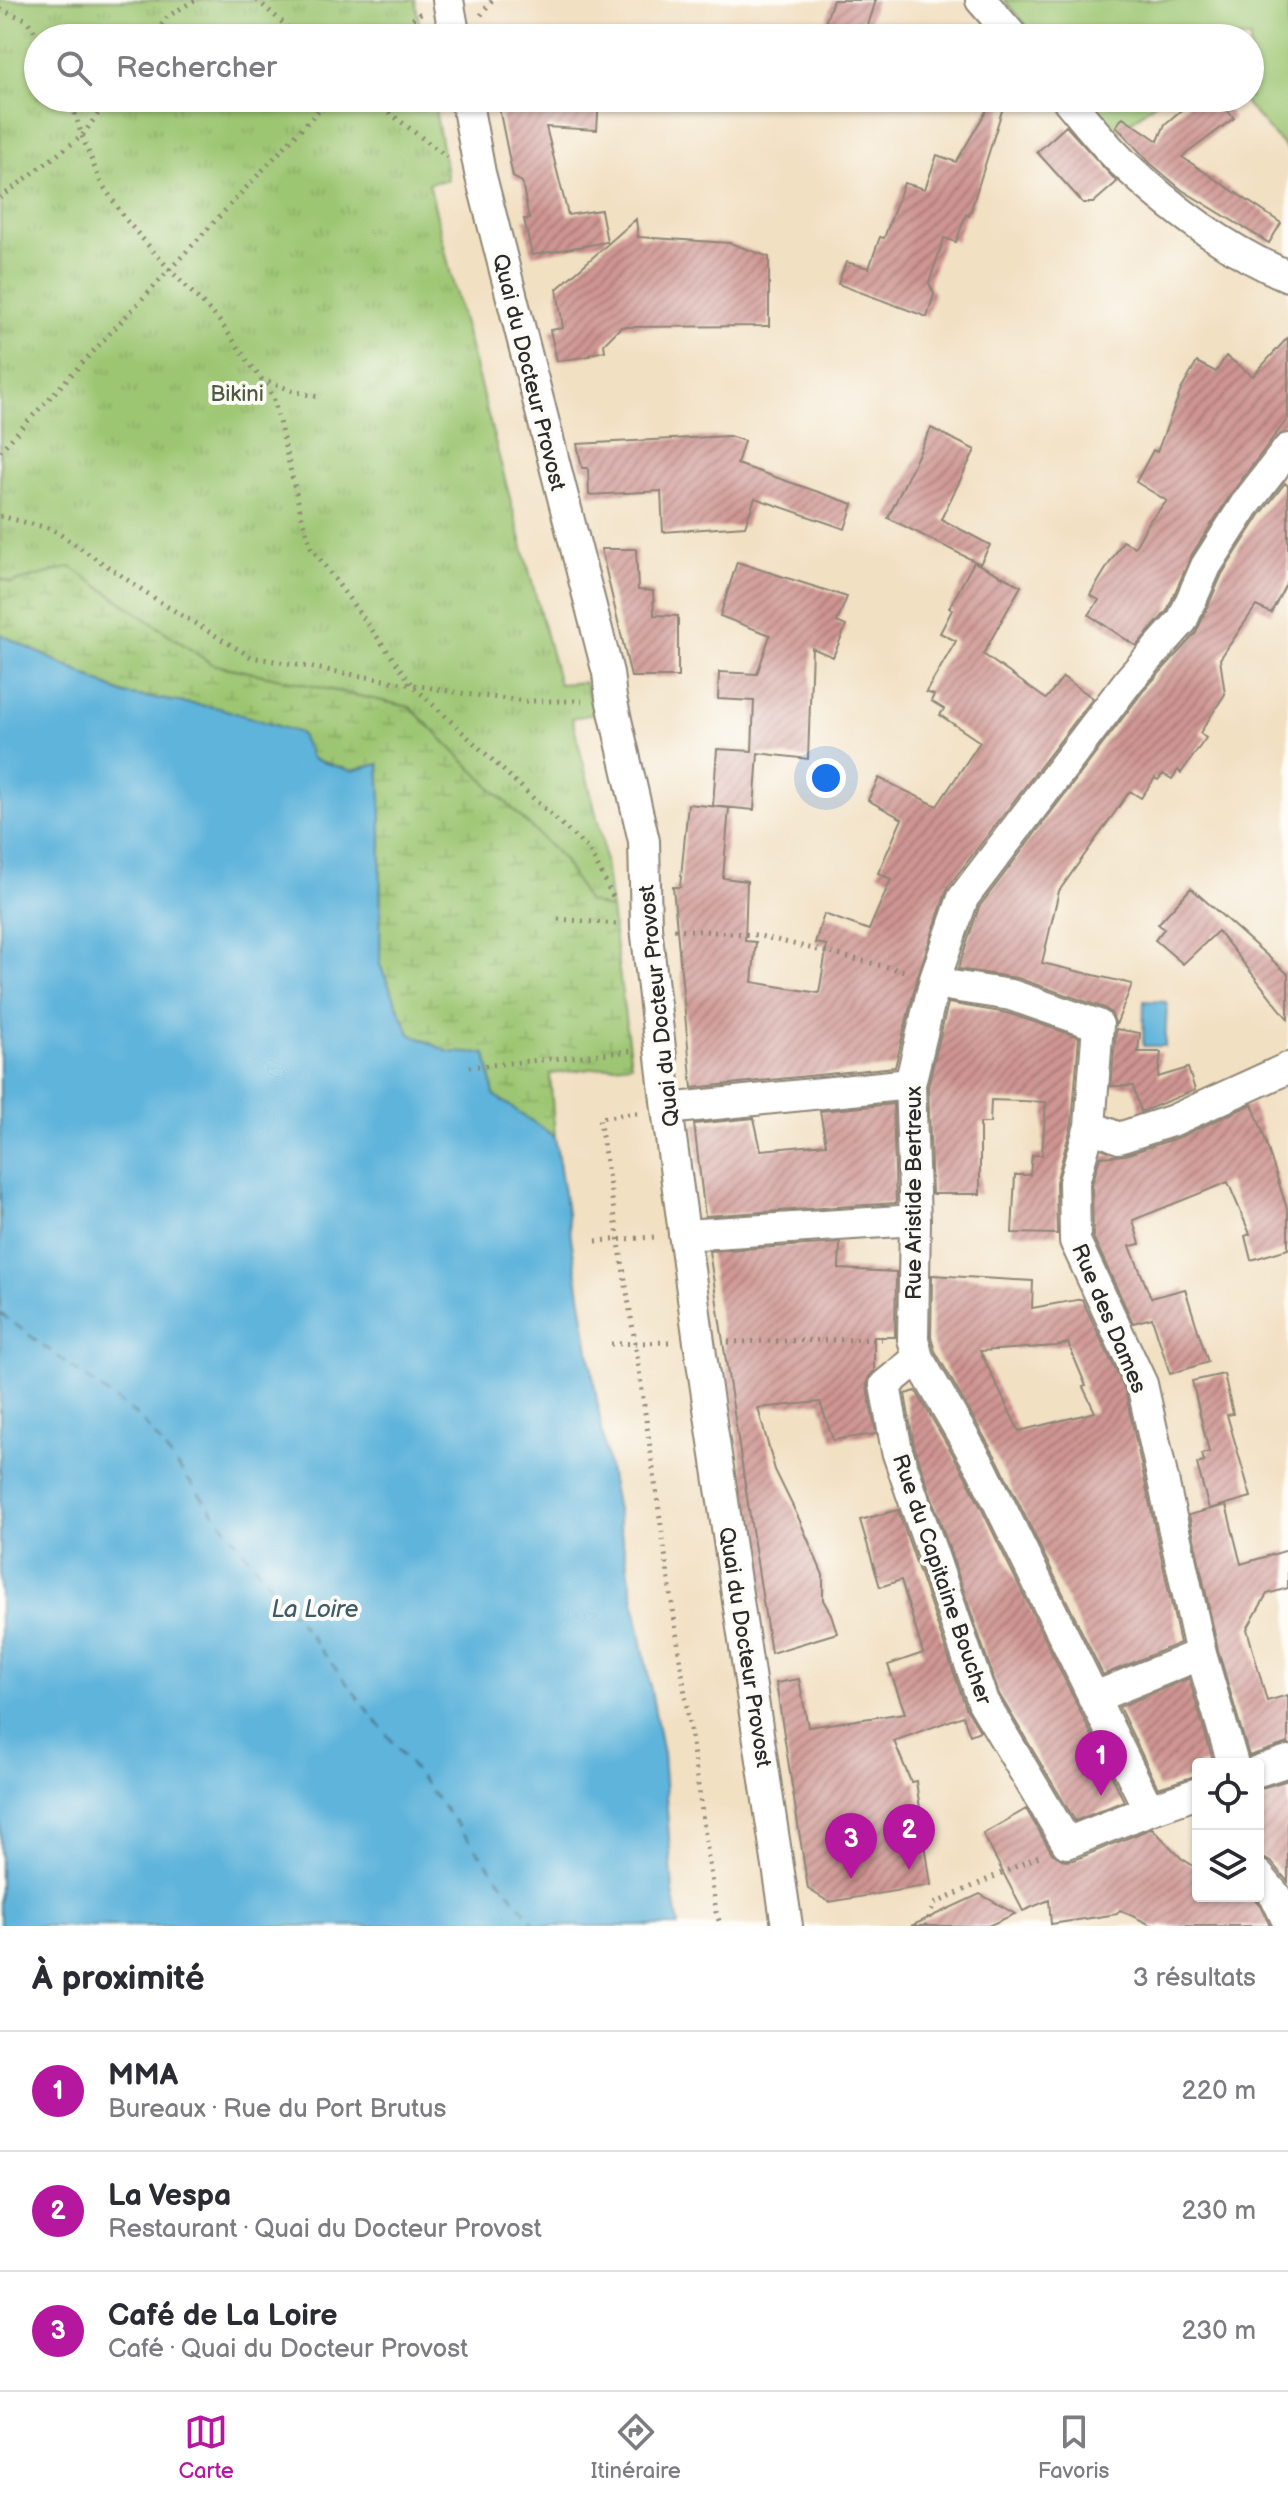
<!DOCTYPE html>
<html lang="fr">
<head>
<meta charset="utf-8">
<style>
	body { margin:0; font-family:"Balsamiq Sans",sans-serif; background:#f7f7f7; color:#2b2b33 }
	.controls { position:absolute; right:24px; bottom:24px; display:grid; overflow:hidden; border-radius:8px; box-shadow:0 2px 6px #0004 }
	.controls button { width:72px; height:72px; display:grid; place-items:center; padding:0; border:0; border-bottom:2px solid #e1e1e2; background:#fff; color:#2b2b33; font:40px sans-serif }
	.you { position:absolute; left:826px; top:778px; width:28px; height:28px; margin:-20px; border:6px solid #fff; border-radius:50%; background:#1a73e8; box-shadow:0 0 0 12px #1a73e833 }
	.badge { display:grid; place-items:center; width:52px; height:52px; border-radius:50%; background:#b5179e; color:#fff; font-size:26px; font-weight:700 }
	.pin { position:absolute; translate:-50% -66px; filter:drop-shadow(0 2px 4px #0008) }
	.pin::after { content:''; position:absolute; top:42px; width:28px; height:24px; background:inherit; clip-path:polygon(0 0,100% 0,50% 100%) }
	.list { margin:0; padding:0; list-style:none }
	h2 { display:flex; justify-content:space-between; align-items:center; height:104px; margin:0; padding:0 32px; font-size:34px }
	h2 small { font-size:26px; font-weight:400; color:#7c7c81 }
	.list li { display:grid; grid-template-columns:52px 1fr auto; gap:24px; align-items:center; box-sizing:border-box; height:120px; padding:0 32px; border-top:2px solid #e1e1e2 }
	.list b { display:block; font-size:30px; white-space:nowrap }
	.list p { margin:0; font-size:26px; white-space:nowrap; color:#7c7c81 }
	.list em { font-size:26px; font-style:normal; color:#7c7c81 }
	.icon { flex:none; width:44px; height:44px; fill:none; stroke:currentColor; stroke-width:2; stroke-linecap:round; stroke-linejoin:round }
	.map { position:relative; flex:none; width:1288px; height:1926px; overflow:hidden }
	.search { position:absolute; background:#fff; box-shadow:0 2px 6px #0004; left:24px; right:24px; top:24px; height:88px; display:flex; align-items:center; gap:20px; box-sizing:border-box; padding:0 28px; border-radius:44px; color:#7c7c81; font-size:30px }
	.sheet { height:464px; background:#fff }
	nav { display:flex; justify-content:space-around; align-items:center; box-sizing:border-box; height:112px; border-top:2px solid #e1e1e2; background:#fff; font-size:22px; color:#7c7c81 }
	nav a { display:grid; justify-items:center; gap:4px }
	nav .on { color:#b5179e }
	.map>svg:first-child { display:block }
	.grass { fill:#9dc672; stroke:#64784e; stroke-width:2 }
	.wetland { fill:url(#wetland-marsh); stroke:#64784e; stroke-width:2 }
	.park { fill:url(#park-tufts); stroke:#64784e; stroke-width:2 }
	.water { fill:#5fb4db; stroke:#457083; stroke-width:2 }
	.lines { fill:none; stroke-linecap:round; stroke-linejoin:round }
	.ferry { stroke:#3d5b69; stroke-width:2; stroke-dasharray:10 8; stroke-linecap:butt }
	.building { fill:url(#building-hatch); fill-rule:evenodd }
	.minor-casing { stroke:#8e8677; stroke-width:34 }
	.path { stroke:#8e8677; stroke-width:5; stroke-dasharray:2 6; stroke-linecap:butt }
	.minor { stroke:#fff; stroke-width:30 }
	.labels { text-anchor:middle; stroke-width:8; stroke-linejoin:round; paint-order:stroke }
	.street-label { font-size:22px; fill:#2b2b2b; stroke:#fdfcf7 }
	.park-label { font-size:22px; fill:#4d5a40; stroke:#fdfcf7 }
	.water-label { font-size:24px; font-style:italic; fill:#3d5b69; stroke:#fdfcf7 }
</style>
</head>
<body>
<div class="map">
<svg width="1288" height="1926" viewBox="0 0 1288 1926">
	<defs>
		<pattern id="wetland-marsh" width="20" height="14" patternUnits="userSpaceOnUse" patternTransform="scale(2)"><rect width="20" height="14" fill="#9dc672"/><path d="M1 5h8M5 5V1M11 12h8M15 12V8" fill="none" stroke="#87aa63"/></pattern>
		<pattern id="park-tufts" width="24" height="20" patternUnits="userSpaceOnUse" patternTransform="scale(2)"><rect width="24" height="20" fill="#9dc672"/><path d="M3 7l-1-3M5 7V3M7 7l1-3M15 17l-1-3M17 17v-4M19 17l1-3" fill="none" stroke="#87aa63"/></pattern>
		<pattern id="building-hatch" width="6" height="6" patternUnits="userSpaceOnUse" patternTransform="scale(2)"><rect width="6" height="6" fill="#cf9592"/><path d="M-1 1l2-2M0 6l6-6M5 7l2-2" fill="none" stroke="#a87a77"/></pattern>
	</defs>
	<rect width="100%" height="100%" fill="#fdfcf7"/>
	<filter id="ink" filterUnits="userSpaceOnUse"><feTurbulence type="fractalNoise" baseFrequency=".0125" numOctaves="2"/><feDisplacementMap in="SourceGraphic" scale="16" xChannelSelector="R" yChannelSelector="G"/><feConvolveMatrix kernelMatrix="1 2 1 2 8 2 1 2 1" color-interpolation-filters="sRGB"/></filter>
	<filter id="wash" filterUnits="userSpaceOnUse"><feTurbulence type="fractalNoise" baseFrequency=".006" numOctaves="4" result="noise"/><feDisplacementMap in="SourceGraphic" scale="32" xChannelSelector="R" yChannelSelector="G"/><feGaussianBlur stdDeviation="1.8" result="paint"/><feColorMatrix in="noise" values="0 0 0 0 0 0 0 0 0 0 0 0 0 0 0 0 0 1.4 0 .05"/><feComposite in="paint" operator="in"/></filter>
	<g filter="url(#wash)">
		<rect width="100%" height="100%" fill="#f2e0c3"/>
		<path class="grass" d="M 1004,0 L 1288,0 L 1288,151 L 1241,98 L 1250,98 L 1250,38 L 1037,38 Z
			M 1088,98 L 1161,98 L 1117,133 Z"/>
		<path class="wetland" d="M 71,567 L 212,664 L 410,707 L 563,859 L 587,901 L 611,909 L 631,1064 L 550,1074 L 555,1137 L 494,1095 L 486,1054 L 449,1052 L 410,1034 L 380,965 L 381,800 L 379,764 L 352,771 L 312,759 L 300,733 L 219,708 L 124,694 L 0,634 L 0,578 L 11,583 Z"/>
		<path class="park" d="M 0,0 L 415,0 L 422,38 L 38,38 L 38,98 L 433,98 L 448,180 L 429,183 L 451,275 L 559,684 L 585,682 L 594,714 L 572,718 L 602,838 L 611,909 L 587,901 L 563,859 L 410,707 L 212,664 L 71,567 L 11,583 L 0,578 Z"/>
		<path class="water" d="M 0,634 L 124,694 L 219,708 L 300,733 L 312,759 L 352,771 L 379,764 L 381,800 L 380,965 L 410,1034 L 449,1052 L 486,1054 L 494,1095 L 555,1137 L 601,1426 L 663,1754 L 673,1892 L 679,1926 L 0,1926 Z
			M 1144,1001 L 1167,1002 L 1165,1046 L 1143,1046 Z"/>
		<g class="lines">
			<path class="ferry" d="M 0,1313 L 141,1419 L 536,1926"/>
		</g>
		<g id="blocks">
			<path class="building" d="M 833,0 L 876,0 L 864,38 L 820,38 Z
				M 497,98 L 599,98 L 597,130 L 546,127 L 568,215 L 601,210 L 607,242 L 532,255 L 524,219 L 529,219 L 522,182 L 513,177 Z
				M 994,98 L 1006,98 L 969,216 L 966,214 L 956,242 L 944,238 L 929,283 L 934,294 L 927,317 L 838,284 L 846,262 L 869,268 L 880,237 L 884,238 L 904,183 L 925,189 L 937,155 L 956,162 Z
				M 1195,98 L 1216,98 L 1234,118 L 1182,157 L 1281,223 L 1269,243 L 1182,190 L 1150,163 L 1116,126 L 1123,117 L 1158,141 L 1165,124 Z
				M 1066,126 L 1117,182 L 1093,203 L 1083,203 L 1037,152 Z
				M 636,219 L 638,237 L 730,243 L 769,257 L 769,326 L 621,327 L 604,344 L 605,351 L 590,354 L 590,356 L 557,361 L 550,330 L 563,328 L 557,289 Z
				M 1288,337 L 1288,418 L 1231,494 L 1191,556 L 1167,611 L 1136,646 L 1089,615 L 1099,600 L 1090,595 L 1123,541 L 1135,547 L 1150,520 L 1167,501 L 1136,482 L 1153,450 L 1157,452 L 1181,390 L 1197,362 L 1216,372 L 1226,356 L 1253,376 Z
				M 931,428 L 975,450 L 941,519 L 990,545 L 980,564 L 888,518 Z
				M 729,436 L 744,441 L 737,464 L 853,504 L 845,529 L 755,498 L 745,526 L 663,532 L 661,491 L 589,495 L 588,468 L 582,468 L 577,444 Z
				M 1285,483 L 1288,486 L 1288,580 L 1271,613 L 1256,606 L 1220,659 L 1225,694 L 1200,733 L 1206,738 L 1181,773 L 1178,770 L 1172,779 L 1163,774 L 1158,780 L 1155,778 L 1141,798 L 1130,791 L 1059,891 L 1042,963 L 1132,984 L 1116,1025 L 1111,1013 L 1104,1008 L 1017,978 L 958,969 L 979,907 L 1144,690 L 1196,633 L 1222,574 L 1260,515 Z
				M 601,549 L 636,549 L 638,590 L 653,591 L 654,615 L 678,616 L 678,677 L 631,677 Z
				M 737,562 L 847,597 L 837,622 L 846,626 L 833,657 L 812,648 L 808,759 L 758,753 L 754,810 L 713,806 L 717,749 L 752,751 L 754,701 L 718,699 L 719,672 L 757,674 L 770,635 L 720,616 Z
				M 974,562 L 1021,586 L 983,654 L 1046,699 L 1063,677 L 1093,698 L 948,887 L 918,975 L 895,1067 L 692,1088 L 673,887 L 680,887 L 688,804 L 729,808 L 723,878 L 747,881 L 745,941 L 756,942 L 752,982 L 819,993 L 827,945 L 815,943 L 824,914 L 869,930 L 891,879 L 878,873 L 902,819 L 868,800 L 879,778 L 937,806 L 980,742 L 940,715 L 944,709 L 931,701 L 934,695 L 926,692 L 956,641 L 940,633 L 952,610 L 949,608 Z
				M 1191,888 L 1288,974 L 1288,1019 L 1218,931 L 1183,964 L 1155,940 L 1164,929 L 1158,924 Z
				M 948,1003 L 1007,1013 L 1079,1037 L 1072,1123 L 1056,1182 L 1057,1234 L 1012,1233 L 1015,1175 L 1030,1175 L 1032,1155 L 1042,1155 L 1046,1102 L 991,1100 L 990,1123 L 980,1123 L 980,1194 L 932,1194 L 928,1086 Z
				M 1116,1029 L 1140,1033 L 1138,1052 L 1161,1052 L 1158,1077 L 1188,1068 L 1195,1090 L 1141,1112 L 1133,1086 L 1111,1086 Z
				M 893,1104 L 896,1203 L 705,1216 L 694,1124 L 754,1118 L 761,1150 L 826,1144 L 820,1111 Z
				M 1252,1104 L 1262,1130 L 1288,1212 L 1288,1249 L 1251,1260 L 1245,1236 L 1250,1234 L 1228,1182 L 1133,1220 L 1140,1244 L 1130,1246 L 1151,1298 L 1185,1289 L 1208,1362 L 1170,1374 L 1152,1318 L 1133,1323 L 1093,1237 L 1092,1184 L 1100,1157 L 1125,1155 L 1180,1137 Z
				M 840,1243 L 839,1269 L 896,1272 L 895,1337 L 874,1337 L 874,1371 L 868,1378 L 867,1387 L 876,1434 L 833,1440 L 820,1402 L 758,1408 L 775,1470 L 800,1521 L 823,1575 L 823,1600 L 831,1614 L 837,1633 L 771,1653 L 709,1251 Z
				M 932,1275 L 1033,1281 L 1032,1308 L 1082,1299 L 1125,1390 L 1180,1643 L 1103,1675 L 998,1461 L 935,1351 L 931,1337 ZM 1068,1343 L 1086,1386 L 1083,1387 L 1095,1412 L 1019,1431 L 980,1351 L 1056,1346 Z
				M 1224,1374 L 1233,1414 L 1227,1415 L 1251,1497 L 1209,1509 L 1197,1464 L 1204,1462 L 1202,1454 L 1209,1452 L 1192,1381 Z
				M 916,1391 L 966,1477 L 1124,1801 L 1075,1821 L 999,1694 L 914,1446 L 905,1394 Z
				M 1226,1505 L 1241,1564 L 1288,1550 L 1288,1588 L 1267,1594 L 1247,1629 L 1267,1701 L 1288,1695 L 1288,1743 L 1249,1756 L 1218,1650 L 1189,1515 Z
				M 898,1510 L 966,1708 L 980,1731 L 970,1735 L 963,1716 L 894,1741 L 911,1782 L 916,1781 L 931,1885 L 829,1902 L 808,1889 L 776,1683 L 799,1679 L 808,1727 L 905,1713 L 888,1665 L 923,1653 L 901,1580 L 880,1587 L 860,1520 Z
				M 1189,1678 L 1214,1764 L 1198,1764 L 1198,1775 L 1158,1788 L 1119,1707 Z
				M 1288,1780 L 1288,1882 L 1272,1863 L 1258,1855 L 1258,1789 Z
				M 1026,1809 L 1052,1853 L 1065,1861 L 1074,1860 L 1152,1828 L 1181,1858 L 1198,1869 L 1198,1896 L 1252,1896 L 1260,1905 L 1270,1926 L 1153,1926 L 1120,1910 L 1117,1914 L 1051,1924 L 1049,1900 L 1023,1911 L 983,1834 Z
				M 980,1894 L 1015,1914 L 988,1926 L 911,1926 Z"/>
		</g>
	</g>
	<g filter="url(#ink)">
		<use href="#blocks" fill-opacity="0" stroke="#8e8677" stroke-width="2"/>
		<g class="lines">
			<defs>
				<path id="minor" d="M 448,0 L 455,38
					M 981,0 L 1014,38
					M 466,98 L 480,173 L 608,673 L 611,698 L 644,841 L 646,927 L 667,1109 L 699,1342 L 787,1926
					M 1066,98 C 1085,120 1103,144 1124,164 C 1171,208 1228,251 1288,276
					M 935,979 L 952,986 L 1011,995 L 1098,1025 L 1090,1126
					M 667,1109 L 910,1084
					M 684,1235 L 915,1220
					M 918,1358 L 885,1385 L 897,1451 L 983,1702 L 1067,1843 L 1149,1810 L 1198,1793
					M 1093,1698 L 1201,1654
					M 1233,1764 L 1201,1654 L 1142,1384 L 1075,1241 L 1074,1182 L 1090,1126 L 1119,1138 L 1174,1120 L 1288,1068
					M 1258,1771 L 1288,1761
					M 1149,1810 L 982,1469 L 918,1358 L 913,1339 L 915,1220 L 910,1084 L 935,979 L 963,898 L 1130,679 L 1182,621 L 1206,566 L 1245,505 L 1288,449
					M 1258,1875 L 1275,1895 L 1288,1922"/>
			</defs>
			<use href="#minor" class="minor-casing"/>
			<path class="path" d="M 257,0 L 300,38
				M 0,10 L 26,19 L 39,38
				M 481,15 L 492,0
				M 152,38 L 168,16 L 195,0
				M 387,38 L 422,12
				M 70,98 L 82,136 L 100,181 L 126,220 L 169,269 L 218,319 L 273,396 L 301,514 L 311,547 L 414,687 L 590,851 L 614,899
				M 370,98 L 447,157
				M 0,198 L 82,136 L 109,98
				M 261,379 L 293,391 L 322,398
				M 0,451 L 330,98
				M 0,516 L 52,529 L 163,604 L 251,657 L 466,694 L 525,701 L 582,701
				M 558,919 L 617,924
				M 674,929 L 756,935 L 908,972
				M 469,1067 L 632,1051
				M 637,1113 L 599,1118 L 635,1342 L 716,1912 L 721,1926
				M 596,1241 L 655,1237
				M 728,1342 L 886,1339
				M 611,1344 L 670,1342
				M 926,1926 L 934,1904 L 1039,1856"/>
			<use href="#minor" class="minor"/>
		</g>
	</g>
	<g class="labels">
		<g class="street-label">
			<text transform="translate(530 372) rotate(76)" y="8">Quai du Docteur Provost</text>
			<text transform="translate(658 1006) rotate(-96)" y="8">Quai du Docteur Provost</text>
			<text transform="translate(913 1193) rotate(-90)" y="8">Rue Aristide Bertreux</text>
			<text transform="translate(1110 1318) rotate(67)" y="8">Rue des Dames</text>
			<text transform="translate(943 1579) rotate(71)" y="8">Rue du Capitaine Boucher</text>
			<text transform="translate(746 1647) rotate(81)" y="8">Quai du Docteur Provost</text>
		</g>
		<g class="park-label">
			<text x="237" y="401">Bikini</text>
		</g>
		<g class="water-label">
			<text x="315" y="1617">La Loire</text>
		</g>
	</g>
</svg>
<div class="controls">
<button><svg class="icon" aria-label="locate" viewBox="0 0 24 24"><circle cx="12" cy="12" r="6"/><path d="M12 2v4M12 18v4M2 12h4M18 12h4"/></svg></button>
<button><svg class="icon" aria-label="layers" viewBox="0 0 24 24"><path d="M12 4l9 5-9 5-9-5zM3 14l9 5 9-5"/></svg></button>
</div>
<div class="you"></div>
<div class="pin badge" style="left:1101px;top:1796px">1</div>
<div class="pin badge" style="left:909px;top:1870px">2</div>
<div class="pin badge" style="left:851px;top:1879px">3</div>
<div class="search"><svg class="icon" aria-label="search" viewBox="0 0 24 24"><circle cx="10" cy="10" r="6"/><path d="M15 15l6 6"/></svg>Rechercher</div>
</div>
<section class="sheet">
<h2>À proximité<small>3 résultats</small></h2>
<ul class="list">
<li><span class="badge">1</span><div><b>MMA</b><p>Bureaux · Rue du Port Brutus</p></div><em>220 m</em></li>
<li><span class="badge">2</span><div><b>La Vespa</b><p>Restaurant · Quai du Docteur Provost</p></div><em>230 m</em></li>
<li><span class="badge">3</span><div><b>Café de La Loire</b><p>Café · Quai du Docteur Provost</p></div><em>230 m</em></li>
</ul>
</section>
<nav>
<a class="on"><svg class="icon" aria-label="map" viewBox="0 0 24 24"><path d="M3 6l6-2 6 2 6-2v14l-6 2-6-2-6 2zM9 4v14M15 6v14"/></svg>Carte</a>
<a><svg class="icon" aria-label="directions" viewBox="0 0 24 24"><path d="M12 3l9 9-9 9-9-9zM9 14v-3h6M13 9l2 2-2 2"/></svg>Itinéraire</a>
<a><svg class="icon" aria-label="saved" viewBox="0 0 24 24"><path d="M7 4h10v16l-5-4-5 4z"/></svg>Favoris</a>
</nav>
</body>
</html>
